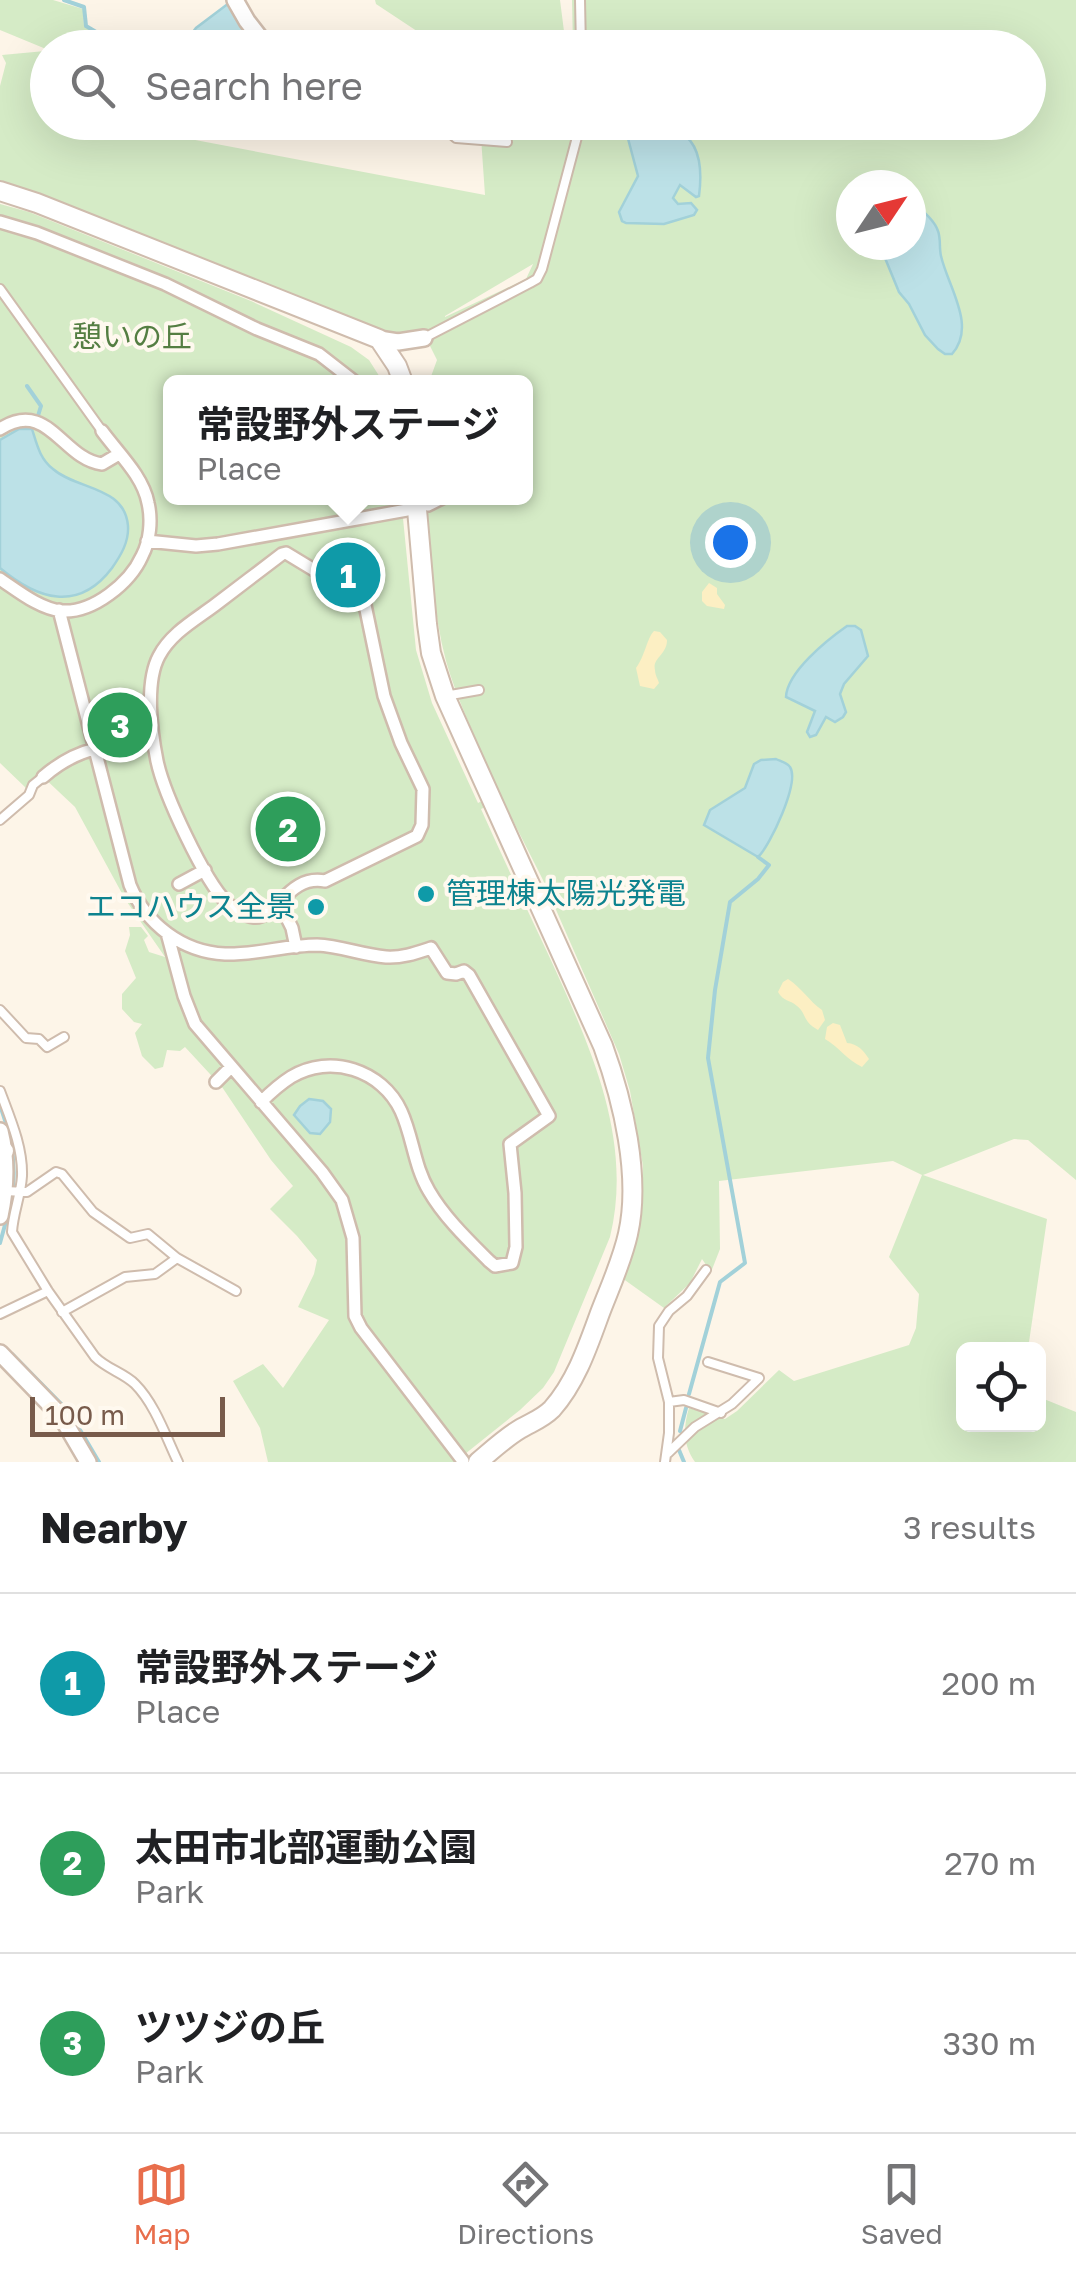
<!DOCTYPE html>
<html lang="en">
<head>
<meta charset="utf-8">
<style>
	body { margin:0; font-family:"Golos Text","Noto Sans JP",sans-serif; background:#f2f2f2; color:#202124 }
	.controls { position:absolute; right:30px; bottom:30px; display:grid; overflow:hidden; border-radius:15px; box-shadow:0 10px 40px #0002 }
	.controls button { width:90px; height:90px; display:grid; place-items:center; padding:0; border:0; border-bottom:2px solid #e0e0e0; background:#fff; color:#202124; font:50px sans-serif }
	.compass { position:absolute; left:836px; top:170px; width:90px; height:90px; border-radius:50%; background:#fff; box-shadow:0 10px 40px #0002; rotate:55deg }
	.scale { position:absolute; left:30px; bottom:25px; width:195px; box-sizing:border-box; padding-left:10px; border:5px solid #785b4b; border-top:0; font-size:28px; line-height:35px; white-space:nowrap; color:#785b4b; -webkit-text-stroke:8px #fff9ef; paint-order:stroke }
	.you { position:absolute; left:730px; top:542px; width:35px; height:35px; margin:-25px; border:8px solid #fff; border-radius:50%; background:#1a73e8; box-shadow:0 0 0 15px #1a73e833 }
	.badge { display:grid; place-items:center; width:65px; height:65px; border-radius:50%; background:#e86e4c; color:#fff; font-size:32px; font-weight:700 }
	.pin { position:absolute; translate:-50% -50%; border:5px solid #fff; box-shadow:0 2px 10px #0006 }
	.popup { position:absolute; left:163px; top:375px; width:370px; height:130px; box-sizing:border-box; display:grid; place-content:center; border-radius:15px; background:#fff; filter:drop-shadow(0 2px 8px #0005); font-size:32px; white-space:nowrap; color:#757577 }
	.popup b { font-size:38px; color:#202124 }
	.popup::after { content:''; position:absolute; left:50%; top:100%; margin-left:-20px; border:20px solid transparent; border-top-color:#fff }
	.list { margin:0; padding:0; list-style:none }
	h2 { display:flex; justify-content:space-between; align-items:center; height:130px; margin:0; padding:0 40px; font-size:42px }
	h2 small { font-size:32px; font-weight:400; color:#757577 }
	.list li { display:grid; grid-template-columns:65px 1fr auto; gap:30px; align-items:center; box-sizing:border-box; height:180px; padding:0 40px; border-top:2px solid #e0e0e0 }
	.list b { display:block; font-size:38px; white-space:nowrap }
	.list p { margin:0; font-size:32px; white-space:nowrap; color:#757577 }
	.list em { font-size:32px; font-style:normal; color:#757577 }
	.icon { flex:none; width:55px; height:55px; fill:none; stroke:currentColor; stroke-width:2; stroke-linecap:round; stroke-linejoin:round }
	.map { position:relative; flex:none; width:1076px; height:1462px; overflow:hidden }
	.search { position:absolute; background:#fff; box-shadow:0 10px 40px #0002; left:30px; right:30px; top:30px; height:110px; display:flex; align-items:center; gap:25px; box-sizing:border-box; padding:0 35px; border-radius:55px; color:#757577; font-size:38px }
	.sheet { height:670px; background:#fff }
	nav { display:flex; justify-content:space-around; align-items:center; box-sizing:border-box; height:140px; border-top:2px solid #e0e0e0; background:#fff; font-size:28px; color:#757577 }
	nav a { display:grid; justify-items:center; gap:5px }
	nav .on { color:#e86e4c }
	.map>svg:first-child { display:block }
	.green { fill:#d5ebc6; fill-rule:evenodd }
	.sand { fill:#fcefc3 }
	.water { fill:#bce1e7; stroke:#a2d1d9; stroke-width:2.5 }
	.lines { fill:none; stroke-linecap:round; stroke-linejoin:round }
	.stream { stroke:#a2d1d9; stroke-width:4 }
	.service-casing { stroke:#cfbcad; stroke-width:12 }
	.pedestrian-casing { stroke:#cfbcad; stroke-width:16 }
	.minor-casing { stroke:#cfbcad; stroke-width:20 }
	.tertiary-casing { stroke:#cfbcad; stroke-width:22 }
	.service { stroke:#fff; stroke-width:8 }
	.pedestrian { stroke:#fff; stroke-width:11 }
	.minor { stroke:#fff; stroke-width:15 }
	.tertiary { stroke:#fff; stroke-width:18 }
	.culture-dot { fill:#0f9aa8; stroke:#fff9ef; stroke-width:4 }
	.labels { text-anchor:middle; stroke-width:8; stroke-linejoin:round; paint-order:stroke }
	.park-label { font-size:30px; fill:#547e42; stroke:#fff9ef }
	.culture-label { font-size:30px; fill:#0d838f; stroke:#fff9ef; text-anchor:start }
</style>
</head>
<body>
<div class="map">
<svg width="1076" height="1462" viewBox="0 0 1076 1462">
	<rect width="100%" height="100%" fill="#fdf5e8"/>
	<path class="green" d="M 0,0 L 53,0 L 83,9 L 84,26 L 119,47 L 48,48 L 48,122 L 150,123 L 190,139 L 485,195 L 480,123 L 1028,122 L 1028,48 L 573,47 L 572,0 L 1076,0 L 1076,1180 L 1028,1140 L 1014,1139 L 923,1175 L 1047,1219 L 1028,1349 L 964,1350 L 964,1424 L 1038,1424 L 1039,1397 L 1076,1412 L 1076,1462 L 695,1462 C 683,1445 683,1428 689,1408 L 725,1419 L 737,1411 L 779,1370 L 794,1381 L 909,1345 L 916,1328 L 919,1294 L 889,1257 L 922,1175 L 893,1161 L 719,1181 L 720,1249 L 711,1272 L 702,1259 L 690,1283 L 664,1308 L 622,1278 L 637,1239 L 641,1200 L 643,1166 L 630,1091 L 619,1054 L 543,880 L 502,799 L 481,809 C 503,858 526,907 549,956 C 589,1044 634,1138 610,1237 L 554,1372 L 543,1388 L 520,1410 L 455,1462 L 268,1462 L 260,1428 L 233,1381 L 263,1364 L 283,1388 L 329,1320 L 298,1307 L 314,1274 L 317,1260 L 297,1236 L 270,1209 L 293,1186 L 271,1160 L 222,1087 L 185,1047 L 180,1051 L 167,1050 L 163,1067 L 155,1069 L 142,1056 L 135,1033 L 142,1024 L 134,1022 L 122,1009 L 122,994 L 136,978 L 125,951 L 130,935 L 129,927 L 141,927 L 148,936 L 144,940 L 149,952 L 165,957 L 125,899 L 75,807 L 41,775 L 26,788 L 0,763 L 0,204 L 29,212 L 251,301 L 351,347 L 369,360 L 383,382 L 170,382 L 170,498 L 401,498 L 416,650 L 432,703 L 478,803 L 499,792 C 481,749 459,706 446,661 C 432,608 431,552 425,498 L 526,498 L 526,382 L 429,382 L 437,360 L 428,342 L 409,335 L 365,330 L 0,185 L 0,86 L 6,63 L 2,55 L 45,51 L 46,49 L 0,30 ZM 851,185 L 911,185 L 911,245 L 851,245 ZM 533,264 L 526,279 L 445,317 L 445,316 Z
		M 375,0 L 560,0 L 566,47 L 441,47 L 376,4 Z"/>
	<path class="sand" d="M 709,583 L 717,588 L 717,594 L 725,605 L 724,609 L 707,606 L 702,601 L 702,592 Z
		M 654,631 L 660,632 L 667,640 C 667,655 652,658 655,670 C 655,675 658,679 659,683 L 654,689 L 640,686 L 636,668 C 645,656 647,638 654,631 Z
		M 788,979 C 802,988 809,1001 822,1010 L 825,1020 L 818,1030 C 802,1021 807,1014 797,1006 C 789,999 784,1002 778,992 L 783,982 Z
		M 833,1023 L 840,1025 L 847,1043 C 858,1044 863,1050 869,1059 L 862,1067 C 847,1060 839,1047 825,1039 L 827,1027 Z"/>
	<path class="water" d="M 229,3 L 258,47 L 181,48 L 196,28 Z
		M 650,125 C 658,126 668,127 675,130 C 702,140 702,173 699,196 L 696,197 L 680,185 L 673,198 L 678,204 L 691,203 L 697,210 L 694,215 L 664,224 L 626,223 L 622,221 L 619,212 L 638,176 L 626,131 L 632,127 Z
		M 911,202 C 921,209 934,219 938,231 C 941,239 939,248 941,256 C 948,287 977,326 952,354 L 945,354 L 938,349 L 925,335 L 909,304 L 899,292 L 885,258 L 873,245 L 911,245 Z
		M 19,429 L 32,429 C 37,445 40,459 53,469 C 77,490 125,486 128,526 C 129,542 121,555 112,568 C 78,613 37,599 0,568 L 0,440 Z
		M 847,626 L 855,626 L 861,630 L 868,656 L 844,684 L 840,694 L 846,712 L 843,717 L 835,722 L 826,717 L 816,735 L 810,737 L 807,732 L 815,711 L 786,697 C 787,672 827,640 847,626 Z
		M 776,759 C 780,761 788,763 790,767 C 800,782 770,846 758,857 L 704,825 L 710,810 L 745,788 L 754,764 L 761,760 Z
		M 309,1099 L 323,1101 L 331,1109 L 330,1122 L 320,1134 L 310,1133 L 294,1115 L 300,1106 Z"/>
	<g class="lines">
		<path class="stream" d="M 64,0 L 84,7 L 86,26 L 123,48
			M 27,386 L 41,406 L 37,419
			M 0,1106 C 13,1139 18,1171 10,1205
			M 0,1243 L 8,1214
			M 12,1354 L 70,1413 L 99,1462
			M 689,1394 L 720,1282 L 745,1263 L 708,1058 L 715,990 L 730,902 L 758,879 L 769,865 L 758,857
			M 680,1431 L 686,1408
			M 679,1450 L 684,1462"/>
		<defs>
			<path id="service" d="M 580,0 L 581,48
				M 437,122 L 456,138 L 507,142
				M 0,289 L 102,431
				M 424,338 L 530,283 L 537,279 L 542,269 L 581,122
				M 445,696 L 479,690
				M 0,820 L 29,795 L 33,785 L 43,777
				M 0,1010 L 26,1038 L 39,1039 L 47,1047 L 64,1037
				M 0,1091 C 10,1118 23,1147 22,1176 C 21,1195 13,1213 12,1232 L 48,1291 L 95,1357 C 107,1369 124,1373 135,1384 C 155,1404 166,1437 178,1462
				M 4,1191 L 27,1192 L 56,1172 L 62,1174 L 93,1212 L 130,1238 L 148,1234 L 177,1258 L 236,1291
				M 62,1312 L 125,1277 L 155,1274 L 177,1258
				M 0,1314 L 48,1291
				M 669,1402 L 684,1400 L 721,1413
				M 668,1453 L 695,1427 L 732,1404 L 759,1378 L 708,1362
				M 665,1462 L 669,1433 L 669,1402 L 658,1358 L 659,1326 L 669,1311 L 687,1296 L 706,1270"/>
			<path id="pedestrian" d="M 0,222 L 37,233 L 165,284 L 257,329 L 319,354 L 355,382
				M 0,429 C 48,398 62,459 102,464 L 119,454
				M 428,505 L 442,498
				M 147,541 L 196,546 L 218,544 L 407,510
				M 286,553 L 357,596 L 365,605 L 384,696 L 401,743 L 423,789 L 422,825 L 417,836 L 325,881 C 288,874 277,919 254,917 C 245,916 234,910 227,903 C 204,880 164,794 157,761 C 151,731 145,682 159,656 C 171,633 195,620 215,605 C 237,588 260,571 282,554 Z
				M 0,579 C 18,591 40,609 62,611 C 93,613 130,583 142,556 C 150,541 152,520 148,503 C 143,476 118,453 102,431
				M 59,610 L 130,885 C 146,924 182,952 225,954 C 256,955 286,945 317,945 C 341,946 362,955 386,957 C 402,958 416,953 431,948 L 447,973 L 456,974 L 464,971 L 469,975 L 549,1116 L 510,1144 L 515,1193 L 516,1247 L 512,1263 L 495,1266 L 489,1261 C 468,1240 444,1217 429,1191 C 414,1166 413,1137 401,1111 C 382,1070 330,1053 291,1077 C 280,1084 270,1093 261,1102
				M 43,777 C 59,763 74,754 95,749
				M 179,884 L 205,870
				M 279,902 L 292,928 L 296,947
				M 167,933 L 184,996 L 195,1024 L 322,1172 L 342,1200 L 353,1238 L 355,1316 L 361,1328 L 463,1461
				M 216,1082 L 231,1067"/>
			<path id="minor" d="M 235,0 L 247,21 L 268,48
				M 379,339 L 398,342 L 424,338
				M 0,1131 C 7,1159 6,1188 0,1216
				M 0,1353 L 61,1416 L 88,1462"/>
			<path id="tertiary" d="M 0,191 L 37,203 L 379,339 L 397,366 L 403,382
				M 416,498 L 427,624 L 431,653 L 445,696 L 603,1046 C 623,1101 641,1176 628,1234 C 622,1261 610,1287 600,1313 C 588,1346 576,1382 552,1409 C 542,1419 532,1422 520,1429 C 505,1438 491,1451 478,1462
				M 0,1151 L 4,1151"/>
		</defs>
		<use href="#service" class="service-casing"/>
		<use href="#pedestrian" class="pedestrian-casing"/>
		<use href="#minor" class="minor-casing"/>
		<use href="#tertiary" class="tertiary-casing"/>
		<use href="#service" class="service"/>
		<use href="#pedestrian" class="pedestrian"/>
		<use href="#minor" class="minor"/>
		<use href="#tertiary" class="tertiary"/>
	</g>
	<g class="culture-dot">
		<circle cx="426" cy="894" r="10"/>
		<circle cx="316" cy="907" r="10"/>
	</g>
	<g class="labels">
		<g class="park-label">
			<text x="132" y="347">憩いの丘</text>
		</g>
		<g class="culture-label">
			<text x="446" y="904">管理棟太陽光発電</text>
			<text x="296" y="917" text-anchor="end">エコハウス全景</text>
		</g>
	</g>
</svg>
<div class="controls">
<button><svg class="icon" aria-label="locate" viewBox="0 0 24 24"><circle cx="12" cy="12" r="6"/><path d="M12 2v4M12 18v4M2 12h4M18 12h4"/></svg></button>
</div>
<svg class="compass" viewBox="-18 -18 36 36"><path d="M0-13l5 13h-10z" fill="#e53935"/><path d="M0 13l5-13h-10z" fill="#757577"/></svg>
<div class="scale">100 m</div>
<div class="you"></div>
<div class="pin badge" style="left:348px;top:575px;background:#0f9aa8">1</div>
<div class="popup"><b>常設野外ステージ</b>Place</div>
<div class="pin badge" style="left:288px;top:829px;background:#2e9e5b">2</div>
<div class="pin badge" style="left:120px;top:725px;background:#2e9e5b">3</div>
<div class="search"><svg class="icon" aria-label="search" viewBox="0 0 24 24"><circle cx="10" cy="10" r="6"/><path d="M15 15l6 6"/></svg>Search here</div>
</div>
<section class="sheet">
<h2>Nearby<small>3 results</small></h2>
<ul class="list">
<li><span class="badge" style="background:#0f9aa8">1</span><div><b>常設野外ステージ</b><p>Place</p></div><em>200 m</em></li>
<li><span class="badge" style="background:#2e9e5b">2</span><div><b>太田市北部運動公園</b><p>Park</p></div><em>270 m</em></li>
<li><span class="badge" style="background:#2e9e5b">3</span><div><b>ツツジの丘</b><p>Park</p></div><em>330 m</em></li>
</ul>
</section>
<nav>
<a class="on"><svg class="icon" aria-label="map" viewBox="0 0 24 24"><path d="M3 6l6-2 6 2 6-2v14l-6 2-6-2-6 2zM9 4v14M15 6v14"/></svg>Map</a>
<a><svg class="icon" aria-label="directions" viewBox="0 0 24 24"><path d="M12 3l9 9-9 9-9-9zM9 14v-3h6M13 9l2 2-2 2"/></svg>Directions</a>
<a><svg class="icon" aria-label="saved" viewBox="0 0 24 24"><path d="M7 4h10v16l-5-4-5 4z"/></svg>Saved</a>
</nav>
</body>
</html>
